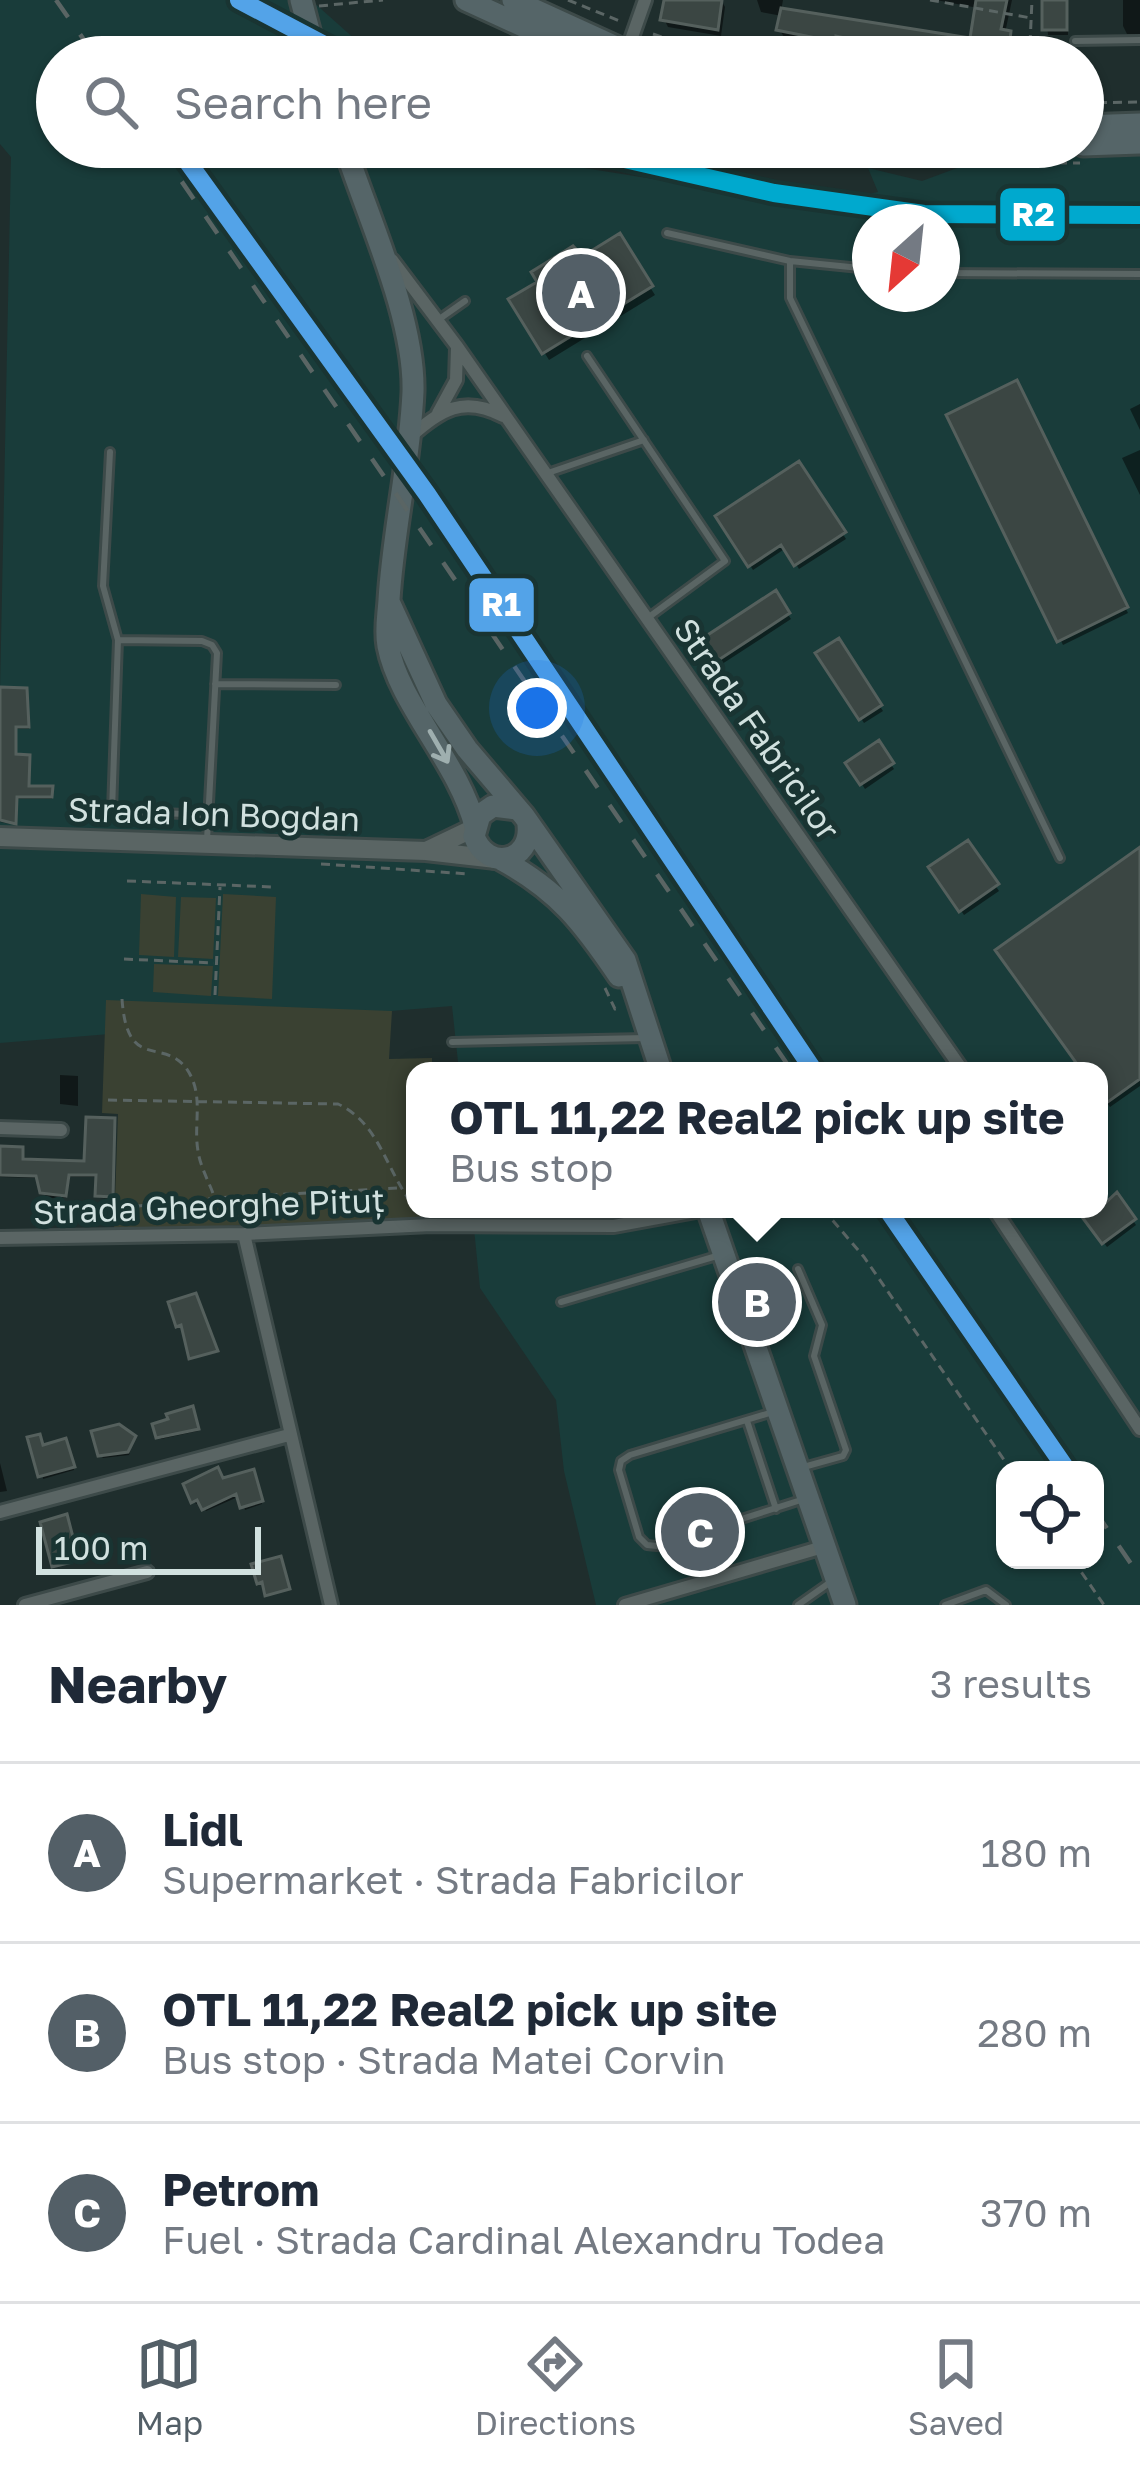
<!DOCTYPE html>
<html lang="en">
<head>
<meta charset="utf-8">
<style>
	body { margin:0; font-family:"Golos Text",sans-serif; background:#f6f6f7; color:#1f2937 }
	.controls { position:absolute; right:36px; bottom:36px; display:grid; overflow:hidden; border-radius:24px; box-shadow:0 3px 9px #0004 }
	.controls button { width:108px; height:108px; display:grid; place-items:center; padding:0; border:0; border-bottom:3px solid #e0e1e3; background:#fff; color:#1f2937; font:60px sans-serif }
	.compass { position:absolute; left:852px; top:204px; width:108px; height:108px; border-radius:50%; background:#fff; box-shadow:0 3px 9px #0004; rotate:207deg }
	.scale { position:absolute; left:36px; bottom:30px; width:225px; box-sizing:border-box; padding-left:12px; border:6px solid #d1e1df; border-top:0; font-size:33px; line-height:42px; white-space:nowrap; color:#d1e1df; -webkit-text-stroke:9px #193432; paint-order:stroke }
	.you { position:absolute; left:537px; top:708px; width:42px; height:42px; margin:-30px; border:9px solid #fff; border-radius:50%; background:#1a73e8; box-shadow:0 0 0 18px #1a73e833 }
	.badge { display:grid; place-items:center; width:78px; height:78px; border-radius:50%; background:#535f67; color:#fff; font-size:39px; font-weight:700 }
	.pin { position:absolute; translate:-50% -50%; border:6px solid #fff; box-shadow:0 3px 12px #0006 }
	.popup { position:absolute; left:406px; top:1062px; width:702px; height:156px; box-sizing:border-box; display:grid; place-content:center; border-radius:24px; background:#fff; filter:drop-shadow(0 3px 9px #0005); font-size:39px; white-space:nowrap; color:#747a83 }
	.popup b { font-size:45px; color:#1f2937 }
	.popup::after { content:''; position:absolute; left:50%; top:100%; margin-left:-24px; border:24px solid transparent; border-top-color:#fff }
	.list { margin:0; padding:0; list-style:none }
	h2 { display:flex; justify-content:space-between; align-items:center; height:156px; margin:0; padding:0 48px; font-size:51px }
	h2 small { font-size:39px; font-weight:400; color:#747a83 }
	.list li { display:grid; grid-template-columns:78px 1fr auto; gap:36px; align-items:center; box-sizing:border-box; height:180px; padding:0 48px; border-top:3px solid #e0e1e3 }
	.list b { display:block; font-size:45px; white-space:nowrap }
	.list p { margin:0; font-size:39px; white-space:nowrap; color:#747a83 }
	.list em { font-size:39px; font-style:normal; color:#747a83 }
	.icon { flex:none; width:66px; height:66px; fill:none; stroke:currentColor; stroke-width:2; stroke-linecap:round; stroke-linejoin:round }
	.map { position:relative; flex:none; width:1140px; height:1605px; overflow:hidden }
	.search { position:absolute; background:#fff; box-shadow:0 3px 9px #0004; left:36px; right:36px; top:36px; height:132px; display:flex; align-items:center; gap:30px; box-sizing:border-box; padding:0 42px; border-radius:66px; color:#747a83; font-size:45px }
	.sheet { height:696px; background:#fff }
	nav { display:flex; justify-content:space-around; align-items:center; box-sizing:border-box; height:168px; border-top:3px solid #e0e1e3; background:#fff; font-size:33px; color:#747a83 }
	nav a { display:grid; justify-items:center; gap:6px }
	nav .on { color:#535f67 }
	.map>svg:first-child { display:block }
	.built { fill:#193c3a; fill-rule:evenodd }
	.green { fill:#3a4132 }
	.shadow { fill:#0007 }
	.building { fill:#3b4643; stroke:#55605d; stroke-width:3 }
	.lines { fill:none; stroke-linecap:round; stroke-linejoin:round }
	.service-casing { stroke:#3d4a49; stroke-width:12 }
	.minor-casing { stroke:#3d4a49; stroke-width:18 }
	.secondary-casing { stroke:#3d4a49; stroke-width:24 }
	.primary-casing { stroke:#3d4a49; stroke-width:27 }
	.path { stroke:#5b6665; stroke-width:3; stroke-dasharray:9 6; stroke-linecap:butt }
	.service { stroke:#5a6564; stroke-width:6 }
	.minor { stroke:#5a6564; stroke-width:12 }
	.secondary { stroke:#5a6564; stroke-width:18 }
	.primary { stroke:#556568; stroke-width:21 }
	.rail { stroke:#5a6564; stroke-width:4.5; stroke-dasharray:21 21; stroke-linecap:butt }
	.rail-1-casing { stroke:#193432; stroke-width:27 }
	.rail-2-casing { stroke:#193432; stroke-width:27 }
	.rail-1 { stroke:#53a3e8; stroke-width:18 }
	.rail-2 { stroke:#00a9ce; stroke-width:18 }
	.oneway { stroke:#9fafaf }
	.labels { text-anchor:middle; stroke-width:10; stroke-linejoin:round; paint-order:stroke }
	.street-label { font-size:33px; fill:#d1e1df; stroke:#193432 }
	.line-badge { stroke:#193432; stroke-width:4.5 }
	.badge-label { font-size:33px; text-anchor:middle; font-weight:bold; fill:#fff }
</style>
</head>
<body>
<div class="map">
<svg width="1140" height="1605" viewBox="0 0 1140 1605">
	<rect width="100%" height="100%" fill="#1f2e2d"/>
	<path class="built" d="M 0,0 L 311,0 L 375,57 L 57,57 L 57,147 L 476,147 L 482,152 L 818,205 L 878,192 L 868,168 L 922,181 L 1014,147 L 1083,147 L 1083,126 L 1140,112 L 1140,1605 L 596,1605 L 564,1471 L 556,1400 L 480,1288 L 472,1209 L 1099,1209 L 1099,1071 L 459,1071 L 452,1006 L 0,1043 L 0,691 L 11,157 L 0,144 ZM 870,222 L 942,222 L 942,294 L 870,294 ZM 1005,1470 L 1095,1470 L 1095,1560 L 1005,1560 Z"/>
	<path class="green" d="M 141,894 L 176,897 L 174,957 L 139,955 Z
		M 223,894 L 276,897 L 272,999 L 218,996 Z
		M 181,897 L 216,898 L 213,959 L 178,957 Z
		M 154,964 L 213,966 L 211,996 L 153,992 Z
		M 106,1000 L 392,1011 L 389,1059 L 432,1058 L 432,1071 L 415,1071 L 415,1209 L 429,1209 L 429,1220 L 114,1229 L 118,1114 L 102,1113 Z"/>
	<path class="shadow" d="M 667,0 L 721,0 L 725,7 L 721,36 L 668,27 L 664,19 Z
		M 757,0 L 783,0 L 781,11 L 972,41 L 978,8 L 936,0 L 1012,0 L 1005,33 L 1014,42 L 1012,56 L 908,57 L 840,43 L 839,48 L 784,37 L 779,29 L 782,16 L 761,12 Z
		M 1045,0 L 1068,0 L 1068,35 L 1048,35 Z
		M 1123,0 L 1140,0 L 1140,34 L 1127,34 L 1123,26 Z
		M 619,238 L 655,295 L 549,360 L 512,300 Z
		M 1015,384 L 1128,613 L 1063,645 L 950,416 Z
		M 1140,404 L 1140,430 L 1130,409 Z
		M 1140,450 L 1140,495 L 1122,458 Z
		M 798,465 L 846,539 L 799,569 L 786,548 L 753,570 L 719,517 Z
		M 775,595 L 791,619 L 719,666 L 704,641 Z
		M 838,642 L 883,711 L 864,723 L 819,654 Z
		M 27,694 L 29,729 L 16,729 L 16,757 L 30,761 L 29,789 L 51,789 L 52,799 L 17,799 L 16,825 L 0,822 L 0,725 Z
		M 878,745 L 894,769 L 865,789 L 849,764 Z
		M 967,844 L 999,891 L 964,915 L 932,868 Z
		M 1140,850 L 1140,1086 L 1110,1107 L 1099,1092 L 1099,1071 L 1084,1071 Z
		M 60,1075 L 78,1076 L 78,1106 L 60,1104 Z
		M 115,1124 L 113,1199 L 100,1198 L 99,1177 L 70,1177 L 66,1198 L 48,1198 L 41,1191 L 39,1178 L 0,1177 L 0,1149 L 23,1162 L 87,1164 Z
		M 1116,1196 L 1136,1225 L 1107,1247 L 1086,1218 Z
		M 193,1413 L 198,1431 L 161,1439 L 156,1426 Z
		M 134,1438 L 129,1455 L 103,1458 L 101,1455 Z
		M 67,1444 L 74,1470 L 43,1479 L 42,1448 Z
		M 0,1463 L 7,1491 L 0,1492 Z
		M 254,1475 L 262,1504 L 245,1510 L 240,1496 L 206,1511 L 201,1502 L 196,1504 L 187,1485 Z"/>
	<path class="building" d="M 664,0 L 722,0 L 718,30 L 660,20 Z
		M 976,0 L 1007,0 L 1001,29 L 1011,31 L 1009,49 L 1001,48 L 999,57 L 959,54 L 959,57 L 936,57 L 836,36 L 836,42 L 776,30 L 781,8 L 970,38 Z
		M 1042,0 L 1067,0 L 1067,30 L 1042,30 Z
		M 620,233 L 653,286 L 542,354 L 508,299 L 537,282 L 531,272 L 573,246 L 583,256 Z
		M 1017,380 L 1128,607 L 1057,642 L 946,415 Z
		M 799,461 L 846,532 L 794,566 L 781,545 L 748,567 L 715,516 Z
		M 776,590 L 790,613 L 714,663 L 700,640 Z
		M 839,638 L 882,705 L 859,720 L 815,653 Z
		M 0,687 L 27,688 L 29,727 L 16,727 L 16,754 L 30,755 L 29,786 L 53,786 L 52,797 L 17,797 L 16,824 L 0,820 Z
		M 879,740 L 894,763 L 860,785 L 845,763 Z
		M 968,840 L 999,884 L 959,912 L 928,867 Z
		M 1140,847 L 1140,1079 L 1105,1104 L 1099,1095 L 1099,1071 L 1082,1071 L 995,950 Z
		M 86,1117 L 115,1118 L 113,1197 L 95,1196 L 96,1175 L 69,1175 L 66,1196 L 40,1193 L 36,1176 L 0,1175 L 0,1146 L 23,1147 L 23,1159 L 84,1161 Z
		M 1117,1192 L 1136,1219 L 1102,1244 L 1082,1217 L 1099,1209 Z
		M 196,1293 L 218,1351 L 189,1359 L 181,1325 L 176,1327 L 168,1302 Z
		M 193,1406 L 199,1429 L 156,1438 L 152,1424 L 168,1419 L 166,1414 Z
		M 119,1424 L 136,1436 L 128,1452 L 98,1456 L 91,1431 Z
		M 40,1434 L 43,1445 L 66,1438 L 75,1467 L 38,1477 L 27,1437 Z
		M 218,1467 L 223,1478 L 254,1469 L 263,1501 L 240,1508 L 236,1494 L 202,1510 L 197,1500 L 191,1503 L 183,1484 Z
		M 67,1514 L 74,1541 L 64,1543 L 69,1563 L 52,1567 L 40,1522 Z
		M 281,1556 L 290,1589 L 265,1596 L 262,1582 L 257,1584 L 251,1564 Z"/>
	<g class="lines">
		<defs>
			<path id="service" d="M 1075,41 L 1140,40
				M 667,233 L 790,261 L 870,269
				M 790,261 L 790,298 L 1060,858
				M 942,273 L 1140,274
				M 438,320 L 465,301
				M 587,356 L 725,561 L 649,617
				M 110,452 L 103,586 L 118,640 L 112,811
				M 545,474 L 644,440
				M 118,640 L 202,641 L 212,645 L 217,653 L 207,840
				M 215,684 L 336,685
				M 93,810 L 207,815
				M 452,1042 L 646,1038
				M 798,1269 L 822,1325 L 814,1356 L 846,1450 L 843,1456 L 800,1468
				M 561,1302 L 720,1255
				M 773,1412 L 630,1455 L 621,1461 L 619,1470 L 639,1537 L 647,1545 L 657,1546 L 801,1500
				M 747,1421 L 776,1509
				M 798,1605 L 832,1581
				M 945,1605 L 986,1590 L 1006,1605"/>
			<path id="minor" d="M 626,54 L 645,0
				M 392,260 L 456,345 L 963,1071
				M 438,413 L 456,380 L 457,348
				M 410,437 C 441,410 463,395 503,416
				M 0,1128 L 61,1130
				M 994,1209 L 1140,1429
				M 244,1234 L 331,1605
				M 0,1238 L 244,1234 L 431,1225 L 614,1226 L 707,1209
				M 0,1512 L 289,1435
				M 25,1605 L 147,1572
				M 625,1605 L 823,1547"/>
			<path id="secondary" d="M 0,837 L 426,851 L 496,859
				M 426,851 L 474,828"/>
			<path id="primary" d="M 301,0 L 316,57
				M 466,0 L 590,57
				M 513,0 L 638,57
				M 1083,126 L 1140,124
				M 1083,145 L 1140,143
				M 345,147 C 368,218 415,318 413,392 C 410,462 393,531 389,600 C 388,616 385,630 388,646 C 399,704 459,763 475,826
				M 390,604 L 436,704 L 467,749 L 524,816 L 625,960 L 661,1071
				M 517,809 L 493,806 L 480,815 L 474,836 C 487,872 532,862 528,825
				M 502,860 C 559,891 583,923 619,976
				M 708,1209 L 845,1605"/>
		</defs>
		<use href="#service" class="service-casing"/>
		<use href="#minor" class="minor-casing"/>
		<use href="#secondary" class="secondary-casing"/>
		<use href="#primary" class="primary-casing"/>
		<path class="path" d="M 568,0 L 622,22
			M 930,0 L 1031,18
			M 319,6 L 383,0
			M 653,34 L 722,57
			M 1030,44 L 1032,0
			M 1083,103 L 1140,102
			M 819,147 C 905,165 992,163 1080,163
			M 321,864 L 470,874
			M 127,881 L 273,887
			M 124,959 L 214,963
			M 605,988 L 615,1009 L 618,1008
			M 215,995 L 220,887
			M 122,999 C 127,1072 162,1037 186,1068 C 205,1094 193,1123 198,1151 C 200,1166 209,1182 214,1196
			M 108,1100 L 338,1104 C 381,1124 386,1173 415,1207
			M 119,1208 L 215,1198 L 397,1188
			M 823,1209 L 864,1257 L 1011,1470
			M 1073,1560 L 1104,1605"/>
		<use href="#service" class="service"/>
		<use href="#minor" class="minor"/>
		<use href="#secondary" class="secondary"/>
		<use href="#primary" class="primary"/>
		<path class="rail" d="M 56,0 L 96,57
			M 158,147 L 792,1071
			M 887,1209 L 1067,1470
			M 1095,1511 L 1140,1577"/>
		<defs>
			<path id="rail-1" d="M 239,0 L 347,57
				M 177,147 L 427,494 L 814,1071
				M 887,1209 L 1067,1470"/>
			<path id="rail-2" d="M 572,147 L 774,193 L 924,214 L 1140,215"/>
		</defs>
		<use href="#rail-1" class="rail-1-casing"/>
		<use href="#rail-2" class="rail-2-casing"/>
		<use href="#rail-1" class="rail-1"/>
		<use href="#rail-2" class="rail-2"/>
	</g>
	<defs><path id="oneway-shaft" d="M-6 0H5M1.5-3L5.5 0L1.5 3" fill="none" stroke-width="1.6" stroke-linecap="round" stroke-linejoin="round" transform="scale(3)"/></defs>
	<use class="oneway" href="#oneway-shaft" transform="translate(439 747) rotate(60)"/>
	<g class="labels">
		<g class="street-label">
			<text transform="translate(757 729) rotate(55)" y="12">Strada Fabricilor</text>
			<text transform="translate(214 814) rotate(2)" y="12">Strada Ion Bogdan</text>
			<text transform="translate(209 1206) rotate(-2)" y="12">Strada Gheorghe Pituț</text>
		</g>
	</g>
	<g class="line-badge">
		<rect x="998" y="186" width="69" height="57" rx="12" fill="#00a9ce"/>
		<rect x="467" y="576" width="69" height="58" rx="12" fill="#53a3e8"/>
	</g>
	<g class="badge-label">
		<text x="1033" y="226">R2</text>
		<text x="501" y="616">R1</text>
	</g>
</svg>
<div class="controls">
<button><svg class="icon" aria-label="locate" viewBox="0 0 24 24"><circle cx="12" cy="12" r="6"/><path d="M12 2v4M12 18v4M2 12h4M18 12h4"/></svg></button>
</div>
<svg class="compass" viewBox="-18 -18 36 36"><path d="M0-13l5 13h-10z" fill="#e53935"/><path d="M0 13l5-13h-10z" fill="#747a83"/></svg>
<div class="scale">100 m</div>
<div class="you"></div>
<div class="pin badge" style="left:581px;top:293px">A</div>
<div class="pin badge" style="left:757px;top:1302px">B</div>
<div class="popup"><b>OTL 11,22 Real2 pick up site</b>Bus stop</div>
<div class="pin badge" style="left:700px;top:1532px">C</div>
<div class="search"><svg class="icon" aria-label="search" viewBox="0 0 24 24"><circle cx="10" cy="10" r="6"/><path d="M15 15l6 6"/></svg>Search here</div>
</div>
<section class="sheet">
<h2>Nearby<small>3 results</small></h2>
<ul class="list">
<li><span class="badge">A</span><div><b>Lidl</b><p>Supermarket · Strada Fabricilor</p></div><em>180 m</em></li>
<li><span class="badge">B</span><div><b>OTL 11,22 Real2 pick up site</b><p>Bus stop · Strada Matei Corvin</p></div><em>280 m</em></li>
<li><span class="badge">C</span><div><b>Petrom</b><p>Fuel · Strada Cardinal Alexandru Todea</p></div><em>370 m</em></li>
</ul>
</section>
<nav>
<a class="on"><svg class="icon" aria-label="map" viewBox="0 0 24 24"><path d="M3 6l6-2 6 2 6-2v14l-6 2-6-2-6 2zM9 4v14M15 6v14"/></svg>Map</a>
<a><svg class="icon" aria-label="directions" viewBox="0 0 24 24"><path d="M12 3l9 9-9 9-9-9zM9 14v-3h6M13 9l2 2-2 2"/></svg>Directions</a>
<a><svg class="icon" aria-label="saved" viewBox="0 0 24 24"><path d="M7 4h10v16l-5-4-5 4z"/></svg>Saved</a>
</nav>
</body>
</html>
